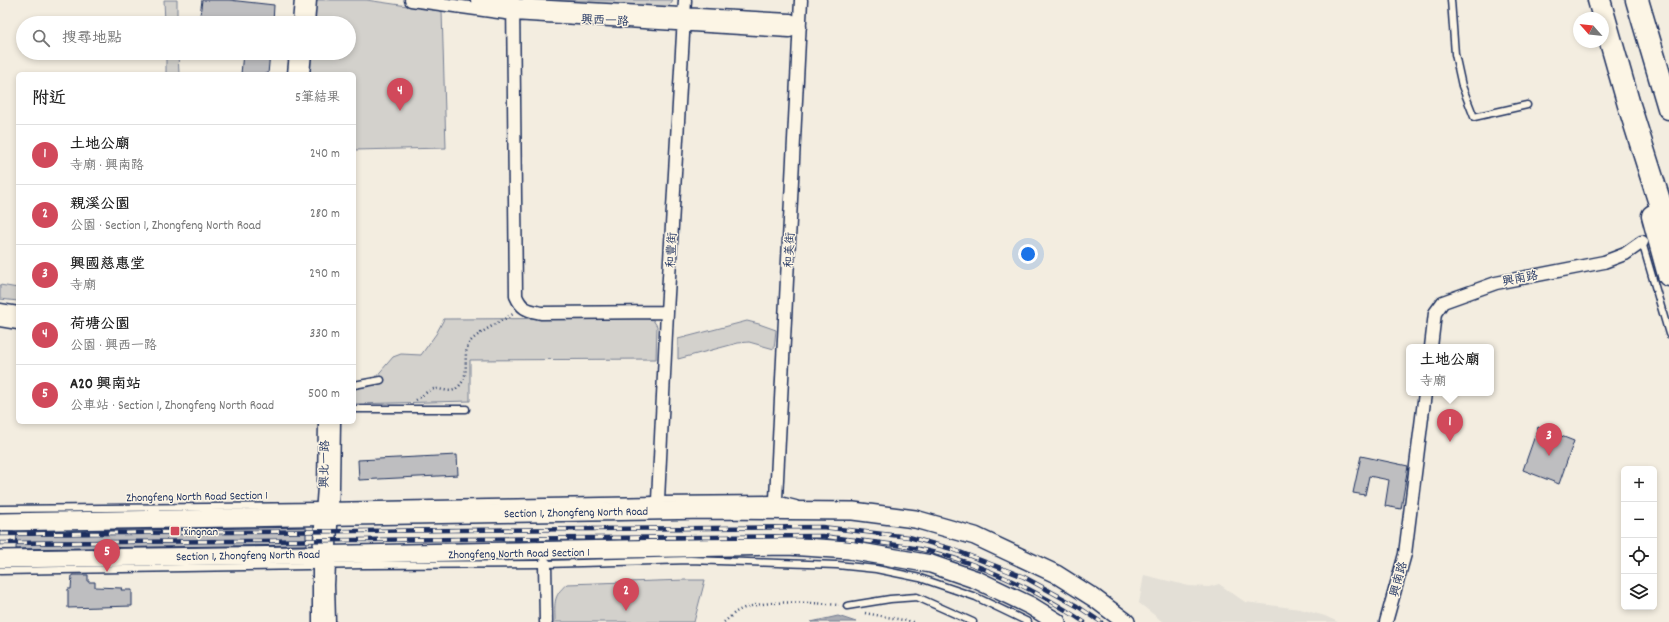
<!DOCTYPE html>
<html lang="zh-TW">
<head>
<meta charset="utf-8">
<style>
	body { margin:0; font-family:Dekko,"LXGW WenKai TC",sans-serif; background:#f6f6f6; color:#222 }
	.controls { position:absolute; right:12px; bottom:12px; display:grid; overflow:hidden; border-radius:6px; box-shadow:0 2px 6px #0003 }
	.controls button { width:36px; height:36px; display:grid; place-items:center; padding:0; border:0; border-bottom:1px solid #e0e0e0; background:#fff; color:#222; font:20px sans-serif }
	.compass { position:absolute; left:1573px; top:12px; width:36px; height:36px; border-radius:50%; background:#fff; box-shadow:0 2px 6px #0003; rotate:297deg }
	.you { position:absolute; left:1028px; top:254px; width:14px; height:14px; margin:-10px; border:3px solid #fff; border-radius:50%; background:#1a73e8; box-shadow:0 0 0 6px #1a73e833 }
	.badge { display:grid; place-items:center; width:26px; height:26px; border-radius:50%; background:#d1495b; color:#fff; font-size:13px; font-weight:700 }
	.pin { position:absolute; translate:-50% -33px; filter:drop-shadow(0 1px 2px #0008) }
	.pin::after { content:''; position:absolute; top:21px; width:14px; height:12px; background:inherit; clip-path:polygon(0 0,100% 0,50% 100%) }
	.popup { position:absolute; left:1406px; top:344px; width:88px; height:52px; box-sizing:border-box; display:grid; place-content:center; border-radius:6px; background:#fff; filter:drop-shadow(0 1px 3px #0005); font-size:13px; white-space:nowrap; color:#767676 }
	.popup b { font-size:15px; color:#222 }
	.popup::after { content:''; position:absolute; left:50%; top:100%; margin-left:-8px; border:8px solid transparent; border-top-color:#fff }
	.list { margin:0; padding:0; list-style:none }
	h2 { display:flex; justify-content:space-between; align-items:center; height:52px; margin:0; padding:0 16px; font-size:17px }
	h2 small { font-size:13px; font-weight:400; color:#767676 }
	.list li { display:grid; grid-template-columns:26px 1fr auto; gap:12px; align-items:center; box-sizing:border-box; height:60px; padding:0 16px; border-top:1px solid #e0e0e0 }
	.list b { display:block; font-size:15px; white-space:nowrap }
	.list p { margin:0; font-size:13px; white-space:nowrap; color:#767676 }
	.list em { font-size:13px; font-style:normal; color:#767676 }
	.icon { flex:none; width:22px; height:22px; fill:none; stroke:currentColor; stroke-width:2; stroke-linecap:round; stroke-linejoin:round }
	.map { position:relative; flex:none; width:1669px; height:622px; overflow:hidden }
	.search { position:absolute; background:#fff; box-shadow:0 2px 6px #0003; left:16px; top:16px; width:340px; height:44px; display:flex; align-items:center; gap:10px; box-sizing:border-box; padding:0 14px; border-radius:22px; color:#767676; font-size:15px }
	.panel { position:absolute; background:#fff; box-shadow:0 2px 6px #0003; left:16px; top:72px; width:340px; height:352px; border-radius:6px }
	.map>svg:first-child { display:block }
	.built { fill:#e3dfd6 }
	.green { fill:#d3d1cc; stroke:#778095 }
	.water { fill:#a9acb3; stroke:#707a91 }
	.building { fill:#bebec0; stroke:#1b2f5e }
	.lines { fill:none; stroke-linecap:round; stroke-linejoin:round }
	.lane-casing { stroke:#1b2f5e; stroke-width:9 }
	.street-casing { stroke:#1b2f5e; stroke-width:15 }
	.secondary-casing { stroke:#1b2f5e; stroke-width:20 }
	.highway-casing { stroke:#1b2f5e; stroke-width:25 }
	.path { stroke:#1b2f5e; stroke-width:2.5; stroke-dasharray:1 3; stroke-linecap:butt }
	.lane { stroke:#fcf5e5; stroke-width:6 }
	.street { stroke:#fcf5e5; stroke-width:12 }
	.secondary { stroke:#fcf5e5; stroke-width:17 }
	.highway { stroke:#fcf5e5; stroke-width:22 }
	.rail-casing { stroke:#1b2f5e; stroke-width:4.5 }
	.rail { stroke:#fcf5e5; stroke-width:3; stroke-dasharray:9; stroke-linecap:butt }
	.poi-dot { fill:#d1495b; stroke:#fcf5e5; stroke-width:1.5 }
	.labels { text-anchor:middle; stroke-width:3; stroke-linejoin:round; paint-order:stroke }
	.street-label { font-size:12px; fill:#1b2f5e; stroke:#fcf5e5 }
	.poi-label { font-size:12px; fill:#1b2f5e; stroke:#fcf5e5; text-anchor:start }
</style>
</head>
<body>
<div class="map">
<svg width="1669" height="622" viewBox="0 0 1669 622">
	<rect width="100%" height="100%" fill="#f3ede0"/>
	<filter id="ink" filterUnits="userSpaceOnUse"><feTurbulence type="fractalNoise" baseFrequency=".025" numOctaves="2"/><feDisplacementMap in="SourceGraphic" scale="8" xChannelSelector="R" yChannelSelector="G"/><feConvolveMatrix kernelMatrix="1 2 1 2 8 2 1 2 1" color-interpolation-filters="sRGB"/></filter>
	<g filter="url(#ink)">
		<path class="built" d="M 1144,575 L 1189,586 L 1209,587 L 1219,584 L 1245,602 L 1300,609 L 1325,616 L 1338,622 L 1163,622 L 1139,603 Z"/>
		<path class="green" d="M 164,0 L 177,0 L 177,23 L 165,23 Z
			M 318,0 L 366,0 L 442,11 L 446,148 L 354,150 L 354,74 L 310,74 L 311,53 L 349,53 L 349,23 L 314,23 L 316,2 Z
			M 527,0 L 673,0 L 667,8 Z
			M 166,53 L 178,53 L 179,74 L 166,74 Z
			M 0,285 L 18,288 L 18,301 L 0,299 Z
			M 645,318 L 653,320 L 657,326 L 656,359 L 470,360 L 470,401 L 354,404 L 354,390 L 359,385 L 375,378 L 393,357 L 401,354 L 421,355 L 436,334 L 444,319 Z
			M 747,321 L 759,324 L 776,330 L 774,349 L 749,342 L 738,343 L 678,359 L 678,339 Z
			M 685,580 L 705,580 L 694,622 L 555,622 C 555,605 552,596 567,584 Z"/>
		<path class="water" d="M 838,616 L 856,622 L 811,622 Z"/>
		<path class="building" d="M 202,0 L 229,0 L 274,5 L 273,23 L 199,23 Z
			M 243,53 L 270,53 L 268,74 L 241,74 Z
			M 1538,427 L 1574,441 L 1559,484 L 1523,470 Z
			M 457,455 L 458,475 L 359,480 L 358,460 Z
			M 1361,456 L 1408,466 L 1401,509 L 1385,506 L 1389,480 L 1369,476 L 1365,495 L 1353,493 Z
			M 306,527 L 306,545 L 16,549 L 17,532 Z
			M 72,575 L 88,575 L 88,582 L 95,582 L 95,587 L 122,588 L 121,590 L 132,590 L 132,606 L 68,608 L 68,589 L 71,589 Z"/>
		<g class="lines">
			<defs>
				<path id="lane" d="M 1451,0 L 1455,54 L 1462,86 L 1474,117 L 1527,105
					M 1642,242 L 1669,334
					M 354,385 L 381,380
					M 354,409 L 466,409
					M 0,509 L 323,506 L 658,500 L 776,499 L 796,504
					M 0,571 L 365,565 L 545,564 L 690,560 L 837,565 L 876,569 L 920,578 L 976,597 L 1028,622
					M 847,606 L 890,599 L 917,597 L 973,622"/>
				<path id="street" d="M 411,0 L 513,14 L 789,31 L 800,27
					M 477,0 L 513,5 L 790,20 L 800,27
					M 513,0 L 516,296 C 522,310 528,310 541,313 L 667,312
					M 299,23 L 301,0
					M 308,23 L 310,0
					M 294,74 L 296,53
					M 303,74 L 305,53
					M 0,310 L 18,313
					M 0,320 L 18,323
					M 1431,347 L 1435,313 L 1443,302 L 1496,283 L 1604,262 L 1625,254 L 1642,242
					M 776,499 L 801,0
					M 658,500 L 667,312 L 685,0
					M 545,564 L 546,622
					M 319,622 L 319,554 L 324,487 L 325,422
					M 329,622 L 328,585 L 333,487 L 334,422
					M 1386,622 L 1405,554 L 1425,393"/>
				<path id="secondary" d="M 0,522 L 707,510 L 853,511 L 915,519 L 975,536 L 1056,574 L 1094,598 L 1126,622
					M 0,559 L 301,555 L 788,546 L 849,550 L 931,564 L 977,580 L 1031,606 L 1057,622"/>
				<path id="highway" d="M 1599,0 L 1629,105 L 1669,232
					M 1637,0 L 1669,108
					M 1653,216 L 1669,275"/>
			</defs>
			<use href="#lane" class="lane-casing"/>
			<use href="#street" class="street-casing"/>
			<use href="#secondary" class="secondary-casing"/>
			<use href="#highway" class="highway-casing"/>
			<path class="path" d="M 416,400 C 421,397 428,390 434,389 C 441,388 451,394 457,388 C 473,374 460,357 470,342 C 476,334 503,320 513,314
				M 865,613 L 914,622
				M 724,622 C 728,619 732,615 736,612 C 758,598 814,603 839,605"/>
			<use href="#lane" class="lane"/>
			<use href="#street" class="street"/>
			<use href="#secondary" class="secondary"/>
			<use href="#highway" class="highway"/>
			<defs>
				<path id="rail" d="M 0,534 L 822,527 L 909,537 L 952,549 L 1024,577 L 1077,606 L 1101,622
					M 0,543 L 822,536 C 851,540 880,542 908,547 C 968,557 1034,588 1084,622"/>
			</defs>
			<use href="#rail" class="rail-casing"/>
			<use href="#rail" class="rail"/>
		</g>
	</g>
	<rect class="poi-dot" x="170" y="526" width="10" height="10" rx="2"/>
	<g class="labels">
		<g class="street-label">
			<text transform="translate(605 20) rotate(3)" y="4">興西一路</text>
			<text transform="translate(671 250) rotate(-87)" y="4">和豐街</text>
			<text transform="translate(789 250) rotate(-87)" y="4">和美街</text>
			<text transform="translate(1520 278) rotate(-11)" y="4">興南路</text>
			<text transform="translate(324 464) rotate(-89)" y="4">興北一路</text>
			<text transform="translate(197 496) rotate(-1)" y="4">Zhongfeng North Road Section 1</text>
			<text transform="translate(576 512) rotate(-1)" y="4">Section 1, Zhongfeng North Road</text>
			<text transform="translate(519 553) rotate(-1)" y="4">Zhongfeng North Road Section 1</text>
			<text transform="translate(248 555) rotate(-1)" y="4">Section 1, Zhongfeng North Road</text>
			<text transform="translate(1398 579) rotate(-75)" y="4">興南路</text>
		</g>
		<g class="poi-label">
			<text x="184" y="535">Xingnan</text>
		</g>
	</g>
</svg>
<div class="controls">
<button>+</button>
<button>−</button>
<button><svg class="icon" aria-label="locate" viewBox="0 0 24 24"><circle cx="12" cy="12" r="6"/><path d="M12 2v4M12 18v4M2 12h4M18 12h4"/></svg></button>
<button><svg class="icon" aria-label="layers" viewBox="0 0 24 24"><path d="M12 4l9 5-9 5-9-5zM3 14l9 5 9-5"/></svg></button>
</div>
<svg class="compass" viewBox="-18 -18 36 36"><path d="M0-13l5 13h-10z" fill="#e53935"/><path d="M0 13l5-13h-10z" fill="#767676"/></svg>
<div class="you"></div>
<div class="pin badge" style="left:1450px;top:442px">1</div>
<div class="popup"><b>土地公廟</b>寺廟</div>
<div class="pin badge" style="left:626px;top:611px">2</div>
<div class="pin badge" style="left:1549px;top:456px">3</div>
<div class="pin badge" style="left:400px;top:111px">4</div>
<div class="pin badge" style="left:107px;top:572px">5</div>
<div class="search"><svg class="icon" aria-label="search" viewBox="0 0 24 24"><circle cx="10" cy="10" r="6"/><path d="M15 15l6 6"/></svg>搜尋地點</div>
<section class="panel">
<h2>附近<small>5筆結果</small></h2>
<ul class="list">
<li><span class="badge">1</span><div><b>土地公廟</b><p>寺廟 · 興南路</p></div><em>240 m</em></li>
<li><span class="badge">2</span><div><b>親溪公園</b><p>公園 · Section 1, Zhongfeng North Road</p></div><em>280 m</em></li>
<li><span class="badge">3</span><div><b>興國慈惠堂</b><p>寺廟</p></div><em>290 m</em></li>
<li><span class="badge">4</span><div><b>荷塘公園</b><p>公園 · 興西一路</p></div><em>330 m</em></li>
<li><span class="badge">5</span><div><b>A20 興南站</b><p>公車站 · Section 1, Zhongfeng North Road</p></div><em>500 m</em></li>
</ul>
</section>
</div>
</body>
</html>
